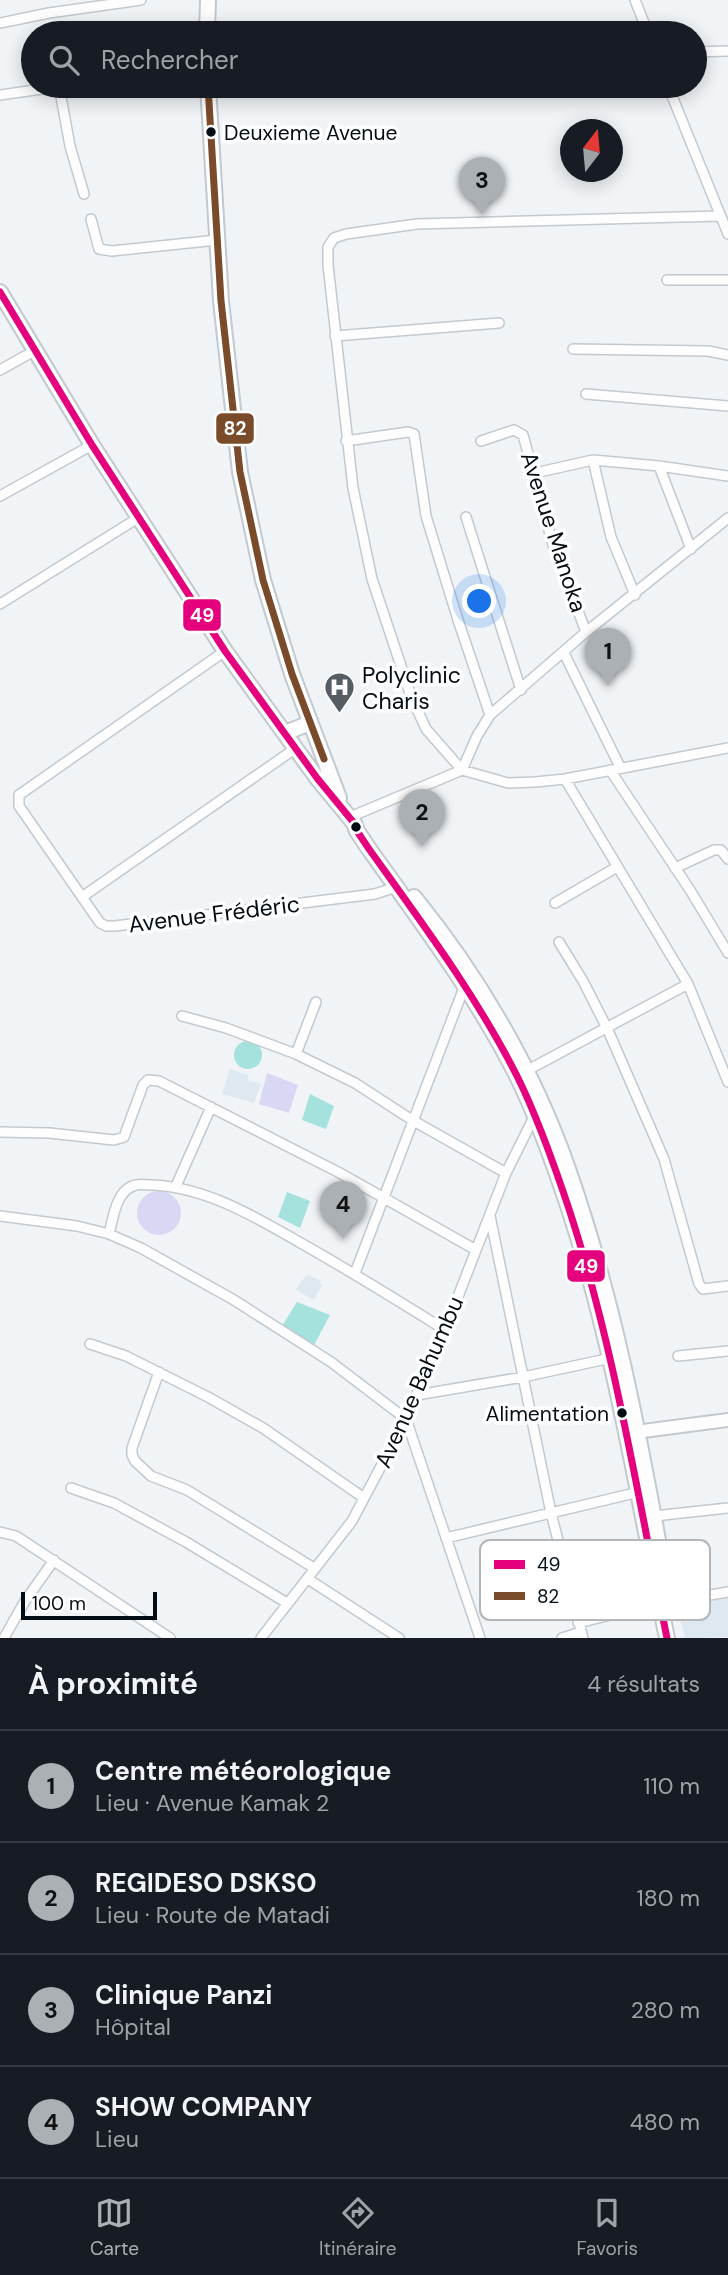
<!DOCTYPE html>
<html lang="fr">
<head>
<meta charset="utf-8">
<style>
	body { margin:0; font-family:"DM Sans",sans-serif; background:#242831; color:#f1f3f6 }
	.compass { position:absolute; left:560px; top:119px; width:63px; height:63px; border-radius:50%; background:#171b24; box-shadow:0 4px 18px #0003; rotate:16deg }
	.scale { position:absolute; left:21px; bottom:18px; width:136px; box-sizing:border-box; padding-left:7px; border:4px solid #030d15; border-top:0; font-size:19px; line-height:24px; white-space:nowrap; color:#030d15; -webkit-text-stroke:5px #fff; paint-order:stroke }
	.you { position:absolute; left:480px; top:602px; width:24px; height:24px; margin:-18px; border:5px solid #fff; border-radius:50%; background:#1a73e8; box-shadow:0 0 0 10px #1a73e833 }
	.badge { display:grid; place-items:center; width:46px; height:46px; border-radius:50%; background:#abb0b4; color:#111; font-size:23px; font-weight:700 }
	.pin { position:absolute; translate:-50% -58px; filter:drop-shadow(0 2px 4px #0008) }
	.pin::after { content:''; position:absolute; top:37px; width:24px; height:21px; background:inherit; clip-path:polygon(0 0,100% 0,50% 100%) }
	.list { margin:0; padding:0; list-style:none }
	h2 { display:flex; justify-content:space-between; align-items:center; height:91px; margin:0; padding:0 28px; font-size:30px }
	h2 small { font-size:23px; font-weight:400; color:#9ea1a6 }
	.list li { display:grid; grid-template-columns:46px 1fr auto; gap:21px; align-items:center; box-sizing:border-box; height:112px; padding:0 28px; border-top:2px solid #363941 }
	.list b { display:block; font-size:26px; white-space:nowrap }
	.list p { margin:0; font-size:23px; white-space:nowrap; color:#9ea1a6 }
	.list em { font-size:23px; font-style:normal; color:#9ea1a6 }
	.icon { flex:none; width:38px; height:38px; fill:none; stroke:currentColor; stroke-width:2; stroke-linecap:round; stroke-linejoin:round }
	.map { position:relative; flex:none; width:728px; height:1638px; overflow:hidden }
	.search { position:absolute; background:#171b24; box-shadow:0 4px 18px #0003; left:21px; right:21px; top:21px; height:77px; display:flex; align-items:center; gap:18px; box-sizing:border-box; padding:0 24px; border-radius:38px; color:#9ea1a6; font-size:26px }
	.sheet { height:539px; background:#171b24 }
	nav { display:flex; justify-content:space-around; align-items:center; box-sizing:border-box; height:98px; border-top:2px solid #363941; background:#171b24; font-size:19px; color:#9ea1a6 }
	nav a { display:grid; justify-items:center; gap:4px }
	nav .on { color:#abb0b4 }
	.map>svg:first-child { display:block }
	.built { fill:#dde8f0 }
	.green { fill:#d8d7f4 }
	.water { fill:#a5e2de }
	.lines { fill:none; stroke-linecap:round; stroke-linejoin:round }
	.street-casing { stroke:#c2c9cf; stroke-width:12 }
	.secondary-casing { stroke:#c2c9cf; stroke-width:16 }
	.primary-casing { stroke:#c2c9cf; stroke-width:18 }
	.street { stroke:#fdfdfe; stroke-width:9 }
	.secondary { stroke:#fdfdfe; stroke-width:12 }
	.primary { stroke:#fdfdfe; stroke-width:14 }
	.bus-1-casing { stroke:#fff; stroke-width:12 }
	.bus-2-casing { stroke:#fff; stroke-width:12 }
	.bus-1 { stroke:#e5007d; stroke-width:7 }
	.bus-2 { stroke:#7a4b2a; stroke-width:7 }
	.bus-dot { fill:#030d15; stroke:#fff; stroke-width:2.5 }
	.labels { text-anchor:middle; stroke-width:7; stroke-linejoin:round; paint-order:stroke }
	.bus-label { font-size:21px; fill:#030d15; stroke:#fff; text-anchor:start }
	.street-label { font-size:23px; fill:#030d15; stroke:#fff }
	.poi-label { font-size:23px; fill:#030d15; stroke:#fff; text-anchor:start }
	.key { fill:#fff; stroke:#b3b6b9; stroke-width:2 }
	.key-label { font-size:19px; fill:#030d15 }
	.line-badge { stroke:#fff; stroke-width:2.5 }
	.badge-label { font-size:19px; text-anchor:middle; font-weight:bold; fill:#fff }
</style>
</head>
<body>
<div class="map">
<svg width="728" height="1638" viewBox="0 0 728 1638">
	<rect width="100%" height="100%" fill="#f1f4f7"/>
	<path class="built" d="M 230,1069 L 248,1075 L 248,1080 L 261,1084 L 254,1103 L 222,1094 Z
		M 308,1275 L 321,1281 L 319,1283 L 322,1285 L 314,1300 L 296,1290 L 301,1281 Z
		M 728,1596 L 728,1637 L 685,1638 L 677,1604 Z"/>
	<path class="green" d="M 267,1073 L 298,1085 L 289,1113 L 259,1104 Z
		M137 1213a22 22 0 1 1 44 0a22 22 0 1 1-44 0Z"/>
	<path class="water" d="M234 1055a14 14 0 1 1 28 0a14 14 0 1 1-28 0Z
		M 310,1094 L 334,1106 L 326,1129 L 302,1120 Z
		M 287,1192 L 310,1201 L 300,1228 L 278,1217 Z
		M 297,1302 L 330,1315 L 314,1345 L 282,1326 Z"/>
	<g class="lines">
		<defs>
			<path id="street" d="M 635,0 L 648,33
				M 0,23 L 49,13 L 141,0
				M 695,52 L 728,51
				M 59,86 L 70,146 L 84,194
				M 668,86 L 728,234
				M 0,95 L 63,86
				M 720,216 L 417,224 L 346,234 L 334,238 L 328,247 L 328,265 L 353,488 L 372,579 L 411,696 L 426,729 L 462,770 L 477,736 L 490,715 L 586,632 L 728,518
				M 91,219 L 99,249 L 112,251 L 217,240
				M 667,280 L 728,280
				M 335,336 L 499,323
				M 573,349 L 708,351 L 728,355
				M 0,370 L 34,351
				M 586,394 L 728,406
				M 346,441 L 408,432 L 414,434 L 426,516 L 458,620 L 490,715
				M 481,441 L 514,430 L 523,435 L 553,545 L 586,632
				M 593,460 L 611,537 L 635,595
				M 659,466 L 691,549
				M 535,473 L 593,460 L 659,466 L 728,476
				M 0,496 L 92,445
				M 466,517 L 521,690
				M 0,604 L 138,518
				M 225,651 L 19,795 L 19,806 L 100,923 L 106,926 L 115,926 L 375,894 L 396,887
				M 564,653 L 620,767
				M 610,770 L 690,890 L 728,953
				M 565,779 L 688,984 L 728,1082
				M 350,817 L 462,770 L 508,783 L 535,782 L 565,779 L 728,748
				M 675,868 L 714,850 L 721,850 L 728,859
				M 82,897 L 296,748
				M 555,903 L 617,867
				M 559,942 L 583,981 L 607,1028 L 664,1159 L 699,1284 L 703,1289 L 728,1286
				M 182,1016 L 226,1028 L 296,1054 L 355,1083 L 412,1120 L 506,1173
				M 296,1054 L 316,1002
				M 526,1071 L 688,984
				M 0,1132 L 49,1133 L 114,1140 L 124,1137 L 143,1085 L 148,1080 L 159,1081 L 338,1172 L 476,1250
				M 176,1186 L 211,1107
				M 0,1216 L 77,1226 L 109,1234 L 141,1248 L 234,1300 L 331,1362 L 406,1419 L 480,1638
				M 490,1216 L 551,1513 L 583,1638
				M 109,1234 C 113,1219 116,1189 136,1185 C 140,1184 147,1185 152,1185 C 205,1187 254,1216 299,1242 C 349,1270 397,1300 445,1330
				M 355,1273 L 465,985
				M 90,1344 L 126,1356 L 208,1397 L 263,1428 L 364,1498
				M 678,1356 L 728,1351
				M 159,1372 L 132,1448 L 132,1455 L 135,1461 L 151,1476 L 187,1490 L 314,1568
				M 417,1395 L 523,1377 L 611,1358
				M 71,1488 L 114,1503 L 186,1542 L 287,1603
				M 654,1516 L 728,1508
				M 0,1532 L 16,1536 L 170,1638
				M 446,1538 L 639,1492
				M 308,1579 L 399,1638
				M 669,1602 L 728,1592
				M 578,1623 L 660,1603
				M 4,1638 L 25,1601 L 54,1560
				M 261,1638 L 352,1521 L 406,1419 L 445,1330 L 506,1173 L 536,1113
				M 562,1638 L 581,1632"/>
			<path id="secondary" d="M 628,1433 L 728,1420"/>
			<path id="primary" d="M 207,33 L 208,0
				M 208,86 L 221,301 L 240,472 L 263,580 L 292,674 L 339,798
				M 0,292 L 92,445 L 225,651 L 317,778 L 354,823 L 357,831 L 369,849 C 422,923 476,995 517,1076 C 538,1118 554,1164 569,1209 C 615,1349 637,1494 667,1638
				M 285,733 L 310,723
				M 414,897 C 479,977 534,1071 568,1169 C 613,1297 638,1429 662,1562"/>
		</defs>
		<use href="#street" class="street-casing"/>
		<use href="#secondary" class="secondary-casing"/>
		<use href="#primary" class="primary-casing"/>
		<use href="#street" class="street"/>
		<use href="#secondary" class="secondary"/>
		<use href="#primary" class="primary"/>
		<defs>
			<path id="bus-1" d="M 0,292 L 92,445 L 225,651 L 317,778 L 354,823 L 357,831 L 369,849 C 422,923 476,995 517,1076 C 538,1118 554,1164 569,1209 C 615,1349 637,1494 667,1638"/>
			<path id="bus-2" d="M 208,86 L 221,301 L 240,472 L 263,580 L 292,674 L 324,759"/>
		</defs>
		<use href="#bus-1" class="bus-1-casing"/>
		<use href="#bus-2" class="bus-2-casing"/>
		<use href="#bus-1" class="bus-1"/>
		<use href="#bus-2" class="bus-2"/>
	</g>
	<defs>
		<symbol id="hospital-pin" viewBox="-11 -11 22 30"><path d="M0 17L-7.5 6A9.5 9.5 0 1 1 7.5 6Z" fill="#565e64" stroke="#fff"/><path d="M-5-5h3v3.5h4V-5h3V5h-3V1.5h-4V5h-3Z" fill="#fff"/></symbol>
	</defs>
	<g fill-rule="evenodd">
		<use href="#hospital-pin" x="322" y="670" width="35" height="47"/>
	</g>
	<g class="bus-dot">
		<circle cx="211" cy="132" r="6"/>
		<circle cx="356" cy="827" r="6"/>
		<circle cx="622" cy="1413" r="6"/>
	</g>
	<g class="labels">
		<g class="bus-label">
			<text x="224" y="140">Deuxieme Avenue</text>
			<text x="609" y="1421" text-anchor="end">Alimentation</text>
		</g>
		<g class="street-label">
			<text transform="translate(554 532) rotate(72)" y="8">Avenue Manoka</text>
			<text transform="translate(214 914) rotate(-7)" y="8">Avenue Frédéric</text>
			<text transform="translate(419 1382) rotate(-66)" y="8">Avenue Bahumbu</text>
		</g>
		<g class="poi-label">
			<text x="362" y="683">Polyclinic<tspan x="362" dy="26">Charis</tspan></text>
		</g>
	</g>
	<rect x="480" y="1540" width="230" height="80" rx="10" class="key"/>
	<rect x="494" y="1560" width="31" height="9" fill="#e5007d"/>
	<rect x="494" y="1592" width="31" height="8" fill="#7a4b2a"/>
	<g class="key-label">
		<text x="537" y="1571">49</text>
		<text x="537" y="1603">82</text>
	</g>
	<g class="line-badge">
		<rect x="215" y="412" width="40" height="33" rx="7" fill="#7a4b2a"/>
		<rect x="182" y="598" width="40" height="34" rx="7" fill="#e5007d"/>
		<rect x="566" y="1249" width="40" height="34" rx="7" fill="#e5007d"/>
	</g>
	<g class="badge-label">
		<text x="235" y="435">82</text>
		<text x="202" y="622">49</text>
		<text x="586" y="1273">49</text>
	</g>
</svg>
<svg class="compass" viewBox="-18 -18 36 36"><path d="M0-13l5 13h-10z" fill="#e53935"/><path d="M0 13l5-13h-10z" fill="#9ea1a6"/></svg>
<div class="scale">100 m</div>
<div class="you"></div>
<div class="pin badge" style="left:608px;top:686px">1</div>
<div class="pin badge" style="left:422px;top:847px">2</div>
<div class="pin badge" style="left:482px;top:215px">3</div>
<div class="pin badge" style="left:343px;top:1239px">4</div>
<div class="search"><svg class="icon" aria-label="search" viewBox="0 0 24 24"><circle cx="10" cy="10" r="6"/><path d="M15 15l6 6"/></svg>Rechercher</div>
</div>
<section class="sheet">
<h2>À proximité<small>4 résultats</small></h2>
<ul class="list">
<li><span class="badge">1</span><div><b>Centre météorologique</b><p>Lieu · Avenue Kamak 2</p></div><em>110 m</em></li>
<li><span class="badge">2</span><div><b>REGIDESO DSKSO</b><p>Lieu · Route de Matadi</p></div><em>180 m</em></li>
<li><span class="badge">3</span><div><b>Clinique Panzi</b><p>Hôpital</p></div><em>280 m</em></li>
<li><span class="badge">4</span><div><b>SHOW COMPANY</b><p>Lieu</p></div><em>480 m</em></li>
</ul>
</section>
<nav>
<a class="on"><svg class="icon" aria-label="map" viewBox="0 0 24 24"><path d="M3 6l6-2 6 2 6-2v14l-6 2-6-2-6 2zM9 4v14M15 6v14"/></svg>Carte</a>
<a><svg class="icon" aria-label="directions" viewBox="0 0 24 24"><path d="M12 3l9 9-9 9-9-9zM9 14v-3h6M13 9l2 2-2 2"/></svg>Itinéraire</a>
<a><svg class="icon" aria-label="saved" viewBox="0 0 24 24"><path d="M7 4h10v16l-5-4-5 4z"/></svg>Favoris</a>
</nav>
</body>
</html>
